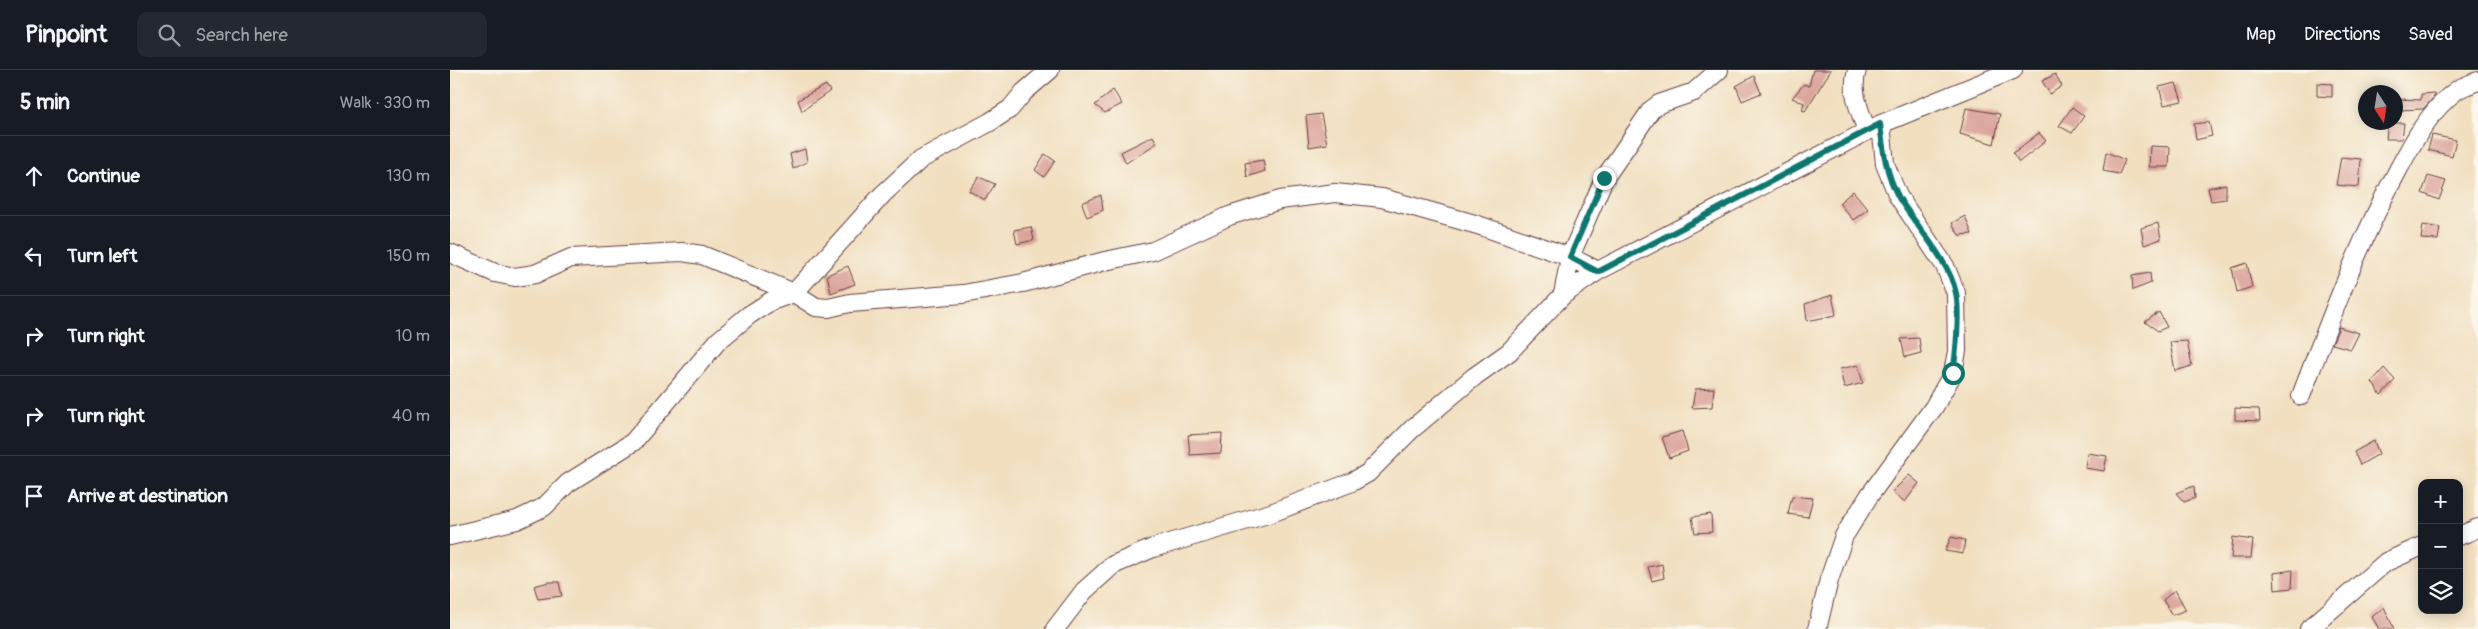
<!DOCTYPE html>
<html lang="en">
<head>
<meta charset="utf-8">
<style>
	body { margin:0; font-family:Pangolin,sans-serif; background:#242831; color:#f1f3f6 }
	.controls { position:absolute; right:15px; bottom:15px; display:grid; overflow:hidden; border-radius:10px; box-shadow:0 2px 12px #0003 }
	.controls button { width:45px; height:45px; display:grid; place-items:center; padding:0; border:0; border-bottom:1px solid #363941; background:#171b24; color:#f1f3f6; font:25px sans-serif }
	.compass { position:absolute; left:1908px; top:15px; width:45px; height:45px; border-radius:50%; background:#171b24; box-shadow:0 2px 12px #0003; rotate:168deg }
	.stop { position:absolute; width:15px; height:15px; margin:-11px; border:4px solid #0f766e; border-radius:50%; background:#fff }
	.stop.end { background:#0f766e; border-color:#fff; box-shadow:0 1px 5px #0008 }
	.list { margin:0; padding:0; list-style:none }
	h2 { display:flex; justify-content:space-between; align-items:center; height:65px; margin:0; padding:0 20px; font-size:21px }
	h2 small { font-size:16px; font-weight:400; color:#9ea1a6 }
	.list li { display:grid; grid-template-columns:32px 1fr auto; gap:15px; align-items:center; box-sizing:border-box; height:80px; padding:0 20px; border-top:1px solid #363941 }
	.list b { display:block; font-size:19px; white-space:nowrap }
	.list em { font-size:16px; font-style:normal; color:#9ea1a6 }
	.icon { flex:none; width:28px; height:28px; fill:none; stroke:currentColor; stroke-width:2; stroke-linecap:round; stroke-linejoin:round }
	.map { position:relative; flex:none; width:2028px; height:559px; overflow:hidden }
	header { display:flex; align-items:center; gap:30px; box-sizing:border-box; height:70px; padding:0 25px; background:#171b24; border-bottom:1px solid #363941 }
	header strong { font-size:24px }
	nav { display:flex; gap:28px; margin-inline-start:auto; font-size:18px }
	.search { width:350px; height:45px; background:#242831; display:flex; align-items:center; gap:12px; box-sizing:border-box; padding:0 18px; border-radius:10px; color:#9ea1a6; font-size:19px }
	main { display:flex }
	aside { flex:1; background:#171b24 }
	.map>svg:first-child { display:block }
	.building { fill:#dca59c }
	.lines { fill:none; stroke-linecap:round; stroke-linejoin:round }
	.minor-casing { stroke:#633c41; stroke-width:20 }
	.minor { stroke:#fff; stroke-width:18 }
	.route { stroke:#0f766e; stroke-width:6 }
</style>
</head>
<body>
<header>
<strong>Pinpoint</strong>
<div class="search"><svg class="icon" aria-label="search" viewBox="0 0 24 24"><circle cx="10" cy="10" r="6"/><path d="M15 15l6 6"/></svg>Search here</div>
<nav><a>Map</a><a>Directions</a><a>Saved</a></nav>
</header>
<main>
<aside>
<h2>5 min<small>Walk · 330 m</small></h2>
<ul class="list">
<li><svg class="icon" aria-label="ahead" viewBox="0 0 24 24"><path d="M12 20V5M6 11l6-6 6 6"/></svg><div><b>Continue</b></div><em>130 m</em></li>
<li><svg class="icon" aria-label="left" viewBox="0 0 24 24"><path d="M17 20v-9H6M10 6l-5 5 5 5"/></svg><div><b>Turn left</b></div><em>150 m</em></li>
<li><svg class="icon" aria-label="right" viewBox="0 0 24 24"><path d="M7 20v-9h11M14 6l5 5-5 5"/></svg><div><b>Turn right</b></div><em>10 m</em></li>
<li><svg class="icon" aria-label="right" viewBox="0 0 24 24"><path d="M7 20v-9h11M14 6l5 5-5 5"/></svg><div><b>Turn right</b></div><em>40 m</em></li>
<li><svg class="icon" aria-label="arrive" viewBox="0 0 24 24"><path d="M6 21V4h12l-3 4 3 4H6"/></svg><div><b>Arrive at destination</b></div></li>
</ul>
</aside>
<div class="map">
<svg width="2028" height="559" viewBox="0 0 2028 559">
	<rect width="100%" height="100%" fill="#fbf7ec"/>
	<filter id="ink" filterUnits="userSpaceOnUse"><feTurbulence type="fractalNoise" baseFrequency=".02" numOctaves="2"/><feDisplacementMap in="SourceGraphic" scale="10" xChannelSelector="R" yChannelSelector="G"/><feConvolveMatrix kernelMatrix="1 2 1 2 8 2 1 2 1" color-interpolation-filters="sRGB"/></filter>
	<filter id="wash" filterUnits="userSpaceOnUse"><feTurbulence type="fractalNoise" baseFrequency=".0096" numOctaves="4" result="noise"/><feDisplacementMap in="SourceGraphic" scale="20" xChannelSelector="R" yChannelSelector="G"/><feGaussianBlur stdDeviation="1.12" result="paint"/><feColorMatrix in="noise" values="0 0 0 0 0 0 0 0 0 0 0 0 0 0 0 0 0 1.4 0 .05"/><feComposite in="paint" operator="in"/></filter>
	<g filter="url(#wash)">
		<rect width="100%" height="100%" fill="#f1dfc0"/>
		<g id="blocks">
			<path class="building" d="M 1363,0 L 1381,0 L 1355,41 L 1352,40 L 1354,33 L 1342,28 L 1354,14 L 1359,16 Z
				M 1605,4 L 1612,16 L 1600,24 L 1592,11 Z
				M 1304,6 L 1311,23 L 1292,31 L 1286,16 Z
				M 1726,13 L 1732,31 L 1714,35 L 1709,17 Z
				M 1867,13 L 1882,14 L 1882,27 L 1867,26 Z
				M 376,15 L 380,21 L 352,41 L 348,30 Z
				M 663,20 L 672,34 L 655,43 L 645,35 Z
				M 1984,23 L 1984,27 L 1973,39 L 1947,40 L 1946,29 L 1971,30 L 1971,24 Z
				M 1622,37 L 1634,46 L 1622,63 L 1609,56 Z
				M 1516,38 L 1550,44 L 1544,74 L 1510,64 Z
				M 871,44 L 877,74 L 859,77 L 856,46 Z
				M 1759,52 L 1762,66 L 1746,70 L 1744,54 Z
				M 1938,53 L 1954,53 L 1952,69 L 1936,69 Z
				M 1589,63 L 1596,71 L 1569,92 L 1563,83 Z
				M 1982,65 L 2006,70 L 2002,86 L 1978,80 Z
				M 703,66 L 707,73 L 676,93 L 671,82 Z
				M 1700,76 L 1720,77 L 1719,97 L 1699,97 Z
				M 355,79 L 357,92 L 343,99 L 340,84 Z
				M 1656,82 L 1675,90 L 1669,104 L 1653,101 Z
				M 595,84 L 605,91 L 594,107 L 585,100 Z
				M 1891,87 L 1911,89 L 1909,117 L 1886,115 Z
				M 813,90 L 815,101 L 797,107 L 795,93 Z
				M 1978,106 L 1996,111 L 1989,130 L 1972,123 Z
				M 529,107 L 545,114 L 535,130 L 519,121 Z
				M 1776,114 L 1776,129 L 1761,131 L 1758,118 Z
				M 1403,121 L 1418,139 L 1403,150 L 1389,133 Z
				M 651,125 L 653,140 L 637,147 L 632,133 Z
				M 1515,146 L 1522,164 L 1509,165 L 1502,153 Z
				M 1708,153 L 1711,169 L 1694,175 L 1691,158 Z
				M 1973,155 L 1990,158 L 1988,170 L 1971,169 Z
				M 581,157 L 584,170 L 567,174 L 564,160 Z
				M 1797,193 L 1802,217 L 1787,222 L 1782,198 Z
				M 398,196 L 405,214 L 381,223 L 377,205 Z
				M 1700,203 L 1701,213 L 1683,220 L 1682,206 Z
				M 1382,225 L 1386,245 L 1357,251 L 1355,234 Z
				M 1709,242 L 1717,257 L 1708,261 L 1695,252 Z
				M 1889,257 L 1909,263 L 1901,279 L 1882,274 Z
				M 1469,268 L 1471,283 L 1455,287 L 1451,269 Z
				M 1737,271 L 1742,296 L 1725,301 L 1720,272 Z
				M 1408,295 L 1413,313 L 1394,318 L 1390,299 Z
				M 1934,298 L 1945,310 L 1931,325 L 1922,312 Z
				M 1264,318 L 1262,337 L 1242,338 L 1245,319 Z
				M 1785,338 L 1809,339 L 1810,351 L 1785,350 Z
				M 1232,361 L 1238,381 L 1219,388 L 1212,367 Z
				M 772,363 L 771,383 L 740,385 L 738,365 Z
				M 1924,371 L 1929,384 L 1910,395 L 1904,382 Z
				M 1637,383 L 1657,386 L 1654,401 L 1635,398 Z
				M 1459,405 L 1469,413 L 1455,432 L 1442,422 Z
				M 1744,416 L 1745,428 L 1734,432 L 1726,423 Z
				M 1342,426 L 1363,428 L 1358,447 L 1338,444 Z
				M 1261,444 L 1262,462 L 1245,463 L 1242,447 Z
				M 1501,467 L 1515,470 L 1513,484 L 1495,481 Z
				M 1783,467 L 1803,470 L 1801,488 L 1781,488 Z
				M 1212,494 L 1214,508 L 1202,511 L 1198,497 Z
				M 1843,500 L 1842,518 L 1825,520 L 1824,503 Z
				M 99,512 L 109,512 L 112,526 L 88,529 L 84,516 Z
				M 1725,520 L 1736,540 L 1722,545 L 1713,530 Z
				M 1934,537 L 1944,559 L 1929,559 L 1922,547 Z"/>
		</g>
	</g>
	<g filter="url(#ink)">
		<use href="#blocks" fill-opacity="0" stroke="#633c41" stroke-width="1"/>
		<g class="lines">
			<defs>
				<path id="minor" d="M 1407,0 C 1400,22 1410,41 1417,61
					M 0,183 L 45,203 L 65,207 L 85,204 L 121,188 L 232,182 L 252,185 L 344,223 L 366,237 L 378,238 L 400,233 L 513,224 L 573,213 L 655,191 L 703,181 L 779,146 L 830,130 L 885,123 L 932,128 L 1028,155 L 1120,187 L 1148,201
					M 1113,225 L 1120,187 L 1154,109 L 1201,40 L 1209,34 L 1244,22 L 1269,0
					M 1851,326 C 1880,250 1908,174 1947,102 C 1963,72 1979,41 2007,20 C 2013,16 2021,14 2028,11
					M 0,466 L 67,450 L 94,437 L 118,413 L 183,372 L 268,271 L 299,245 L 321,231 L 344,223 L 433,124 L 471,89 L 540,52 L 560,39 L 574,22 L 600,0
					M 2009,466 L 2028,458
					M 605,559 L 634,521 L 663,495 L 703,478 L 821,443 L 902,412 L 918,403 L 962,359 L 1025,306 L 1059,282 L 1113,225 L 1148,201 L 1431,54 L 1563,0
					M 1367,559 L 1379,510 L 1394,466 L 1419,426 L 1484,337 L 1503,303 L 1507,281 L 1506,223 L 1495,196 L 1448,126 L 1435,94 L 1431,54
					M 1859,559 L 1936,492 L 1972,476"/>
			</defs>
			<use href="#minor" class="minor-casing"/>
			<use href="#minor" class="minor"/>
		</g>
	</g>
	<g class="lines" filter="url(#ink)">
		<path class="route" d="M 1154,108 L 1120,187 L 1148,202 L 1430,54 C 1433,80 1436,104 1449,128 C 1466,156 1499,190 1506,223 C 1510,242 1506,284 1503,303"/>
	</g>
</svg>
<div class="controls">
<button>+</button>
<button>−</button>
<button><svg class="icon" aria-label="layers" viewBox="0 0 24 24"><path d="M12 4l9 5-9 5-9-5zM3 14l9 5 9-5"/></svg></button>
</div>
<svg class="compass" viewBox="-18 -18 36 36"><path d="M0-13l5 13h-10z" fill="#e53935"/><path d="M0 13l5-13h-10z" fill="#9ea1a6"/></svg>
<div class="stop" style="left:1503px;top:303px"></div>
<div class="stop end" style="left:1154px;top:108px"></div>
</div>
</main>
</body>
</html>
